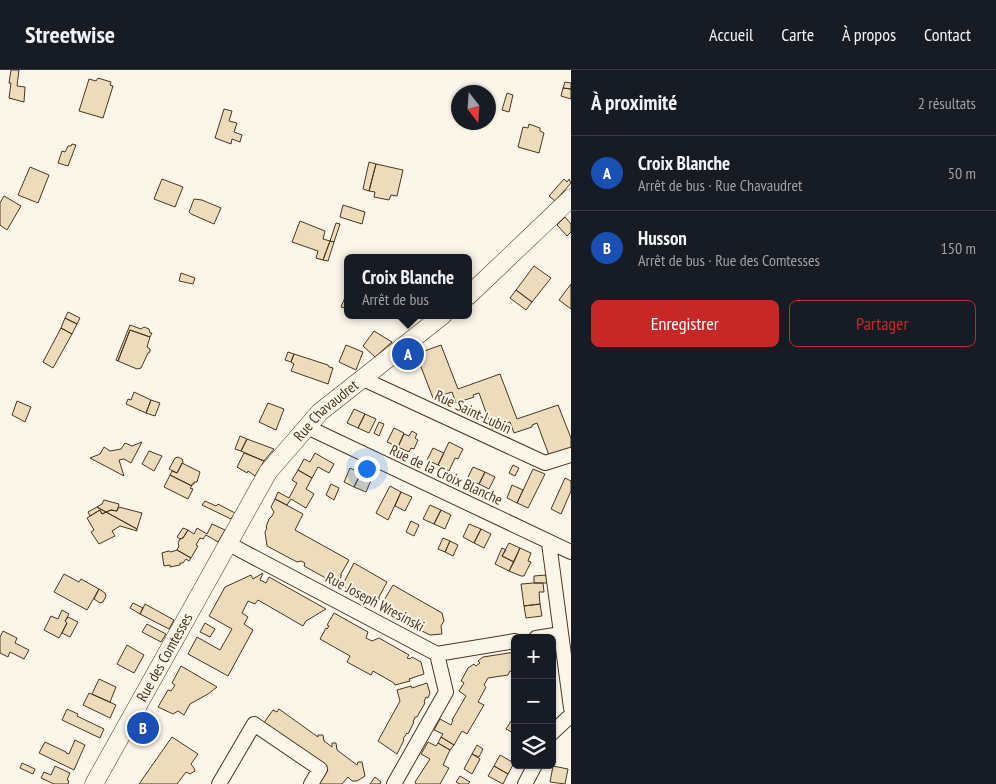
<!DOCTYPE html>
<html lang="fr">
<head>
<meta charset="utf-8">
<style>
	body { margin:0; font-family:"PT Sans Narrow",sans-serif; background:#242831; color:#f1f3f6 }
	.controls { position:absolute; right:15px; bottom:15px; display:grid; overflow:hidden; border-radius:8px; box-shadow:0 1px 4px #0004 }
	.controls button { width:45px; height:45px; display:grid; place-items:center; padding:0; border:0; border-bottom:1px solid #363941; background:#171b24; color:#f1f3f6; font:25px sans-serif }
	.compass { position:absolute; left:451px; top:15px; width:45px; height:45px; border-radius:50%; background:#171b24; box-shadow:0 1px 4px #0004; rotate:163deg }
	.you { position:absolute; left:366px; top:398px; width:18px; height:18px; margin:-12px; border:4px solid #fff; border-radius:50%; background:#1a73e8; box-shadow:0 0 0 8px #1a73e833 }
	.badge { display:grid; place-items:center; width:32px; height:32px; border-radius:50%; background:#c62828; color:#fff; font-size:16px; font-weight:700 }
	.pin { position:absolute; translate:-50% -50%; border:2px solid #fff; box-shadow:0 1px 5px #0006 }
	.popup { position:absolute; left:344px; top:184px; width:128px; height:65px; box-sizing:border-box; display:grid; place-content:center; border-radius:8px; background:#171b24; filter:drop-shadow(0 1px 4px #0005); font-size:16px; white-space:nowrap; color:#9ea1a6 }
	.popup b { font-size:19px; color:#f1f3f6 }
	.popup::after { content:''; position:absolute; left:50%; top:100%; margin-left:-10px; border:10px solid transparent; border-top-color:#171b24 }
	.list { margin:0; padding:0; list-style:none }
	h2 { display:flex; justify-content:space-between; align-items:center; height:65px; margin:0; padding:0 20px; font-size:21px }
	h2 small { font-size:16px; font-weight:400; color:#9ea1a6 }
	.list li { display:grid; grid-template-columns:32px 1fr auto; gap:15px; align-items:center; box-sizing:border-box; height:75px; padding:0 20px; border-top:1px solid #363941 }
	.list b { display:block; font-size:19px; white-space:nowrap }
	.list p { margin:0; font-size:16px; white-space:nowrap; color:#9ea1a6 }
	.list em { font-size:16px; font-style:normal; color:#9ea1a6 }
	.actions { display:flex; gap:10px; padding:15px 20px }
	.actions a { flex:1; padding:11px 0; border:1px solid #c62828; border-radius:8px; text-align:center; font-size:18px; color:#c62828 }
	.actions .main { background:#c62828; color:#fff }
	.icon { flex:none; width:28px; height:28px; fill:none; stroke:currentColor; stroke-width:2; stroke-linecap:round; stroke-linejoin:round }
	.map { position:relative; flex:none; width:571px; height:714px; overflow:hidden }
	header { display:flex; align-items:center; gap:30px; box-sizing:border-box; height:70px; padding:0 25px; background:#171b24; border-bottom:1px solid #363941 }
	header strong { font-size:24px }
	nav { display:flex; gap:28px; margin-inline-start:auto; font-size:18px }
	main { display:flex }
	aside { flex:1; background:#171b24 }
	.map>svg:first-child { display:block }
	.building { fill:#ecdcbc; stroke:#4a3520 }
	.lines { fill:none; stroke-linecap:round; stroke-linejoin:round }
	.minor-casing { stroke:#4a3520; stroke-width:16 }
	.tertiary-casing { stroke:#4a3520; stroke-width:19 }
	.minor { stroke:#fbf6e9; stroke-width:14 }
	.tertiary { stroke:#fbf6e9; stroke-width:18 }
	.labels { text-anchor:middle; stroke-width:4; stroke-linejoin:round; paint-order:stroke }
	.street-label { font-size:15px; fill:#4a3520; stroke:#fbf6e9 }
</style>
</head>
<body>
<header>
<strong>Streetwise</strong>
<nav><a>Accueil</a><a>Carte</a><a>À propos</a><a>Contact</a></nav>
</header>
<main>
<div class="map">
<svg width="571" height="714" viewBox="0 0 571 714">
	<rect width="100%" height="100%" fill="#fbf6e9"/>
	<path class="building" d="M 11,0 L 19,0 L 17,16 L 25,17 L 24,32 L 9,28 L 11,13 L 9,13 Z
		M 98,8 L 111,12 L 110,15 L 113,16 L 103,48 L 79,41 L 89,9 L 96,11 Z
		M 565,12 L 571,13 L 571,19 L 563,18 Z
		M 563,18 L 571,19 L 571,29 L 561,26 Z
		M 507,23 L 513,25 L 509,42 L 502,40 Z
		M 224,39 L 232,41 L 229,51 L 237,53 L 234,62 L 242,65 L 240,72 L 232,69 L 231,74 L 215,68 Z
		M 529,54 L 540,58 L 540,61 L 544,63 L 539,83 L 518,77 L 523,57 L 528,58 Z
		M 72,74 L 76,75 L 68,96 L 58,93 L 62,81 L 65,82 L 68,76 L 71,76 Z
		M 369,92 L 376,94 L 369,121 L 363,119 Z
		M 376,94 L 403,100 L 397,126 L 391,125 L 389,130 L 374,127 L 375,122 L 369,121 Z
		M 30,97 L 49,105 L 38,133 L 18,125 Z
		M 162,109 L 183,117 L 175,137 L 154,129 Z
		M 564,109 L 567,112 L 569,109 L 571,113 L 555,131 L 549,126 Z
		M 4,126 L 21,136 L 7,160 L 0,155 L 0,133 Z
		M 194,129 L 202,130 L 221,138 L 214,154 L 191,144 L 189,142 Z
		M 343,135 L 365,142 L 362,154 L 340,147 Z
		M 565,147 L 571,154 L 571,162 L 567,166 L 557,155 Z
		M 300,151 L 325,161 L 323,169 L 330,171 L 323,190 L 316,188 L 318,181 L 292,172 Z
		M 336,153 L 340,154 L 334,172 L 330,171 Z
		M 330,171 L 334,172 L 328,191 L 323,190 Z
		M 534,196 L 551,208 L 532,232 L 516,220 Z
		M 181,203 L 195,208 L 193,214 L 179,211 Z
		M 571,214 L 571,239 L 559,230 Z
		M 516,220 L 532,232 L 526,240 L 510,228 Z
		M 347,223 L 348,224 L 348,239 L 341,237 Z
		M 68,242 L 80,248 L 77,254 L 65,248 Z
		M 65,248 L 77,254 L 72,264 L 61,258 Z
		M 130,255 L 141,259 L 144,257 L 149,259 L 150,263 L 152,263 L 150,267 L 130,260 L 118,291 L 116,290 Z
		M 61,258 L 72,264 L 53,298 L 43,292 Z
		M 130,260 L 150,267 L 147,277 L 150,279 L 150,282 L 148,283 L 141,298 L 137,299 L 118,291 Z
		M 374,261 L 392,272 L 375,287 L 363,276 Z
		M 346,275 L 363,282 L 356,300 L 339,292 Z
		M 441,275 L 458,319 L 500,304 L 517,349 L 558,335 L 571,368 L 571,380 L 550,388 L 537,353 L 532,355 L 532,357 L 514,363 L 510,352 L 492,359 L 479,323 L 473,325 L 474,327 L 456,333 L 452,322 L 433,328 L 416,284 Z
		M 288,282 L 294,284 L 291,292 L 285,290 Z
		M 294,284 L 328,295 L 329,297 L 333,298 L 328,314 L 291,301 L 294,294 L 291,292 Z
		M 134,322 L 151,330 L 146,343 L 126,334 L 128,329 L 131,330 Z
		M 151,330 L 160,333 L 155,346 L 146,343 Z
		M 17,331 L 31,337 L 25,352 L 12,345 Z
		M 268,333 L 284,339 L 276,360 L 259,352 Z
		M 354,339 L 365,344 L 358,358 L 347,353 Z
		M 365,344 L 376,349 L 369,363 L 358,358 Z
		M 379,352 L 384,354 L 379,366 L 374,363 Z
		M 394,358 L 404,363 L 398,377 L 387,372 Z
		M 412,361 L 417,364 L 415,368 L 418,370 L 414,379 L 411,378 L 409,382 L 398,377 L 404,364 L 409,366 Z
		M 240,366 L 247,369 L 241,381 L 235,379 Z
		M 247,369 L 274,379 L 264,391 L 241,381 Z
		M 142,372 L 131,393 L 124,389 L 119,390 L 124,406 L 90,388 L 100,384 L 104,377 L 110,381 L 121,379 L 125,373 L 132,376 Z
		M 449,372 L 463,379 L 458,389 L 455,388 L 449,401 L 438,395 Z
		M 433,378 L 444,383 L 438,395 L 427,390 Z
		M 149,381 L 162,386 L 154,401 L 142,394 Z
		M 244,383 L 264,391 L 255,406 L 248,401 L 247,403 L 237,397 Z
		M 315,383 L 334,394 L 329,403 L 318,397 L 312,408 L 298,400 L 304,389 L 310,392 Z
		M 178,387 L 182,389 L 183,392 L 177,403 L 169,399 L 175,388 Z
		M 182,393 L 200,402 L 197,412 L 194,412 L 194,414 L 192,414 L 192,416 L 170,405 L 172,401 L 177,403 Z
		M 513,395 L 519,398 L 515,406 L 509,403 Z
		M 473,397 L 485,402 L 479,414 L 467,409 Z
		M 350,398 L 361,403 L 354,417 L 344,412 Z
		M 533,399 L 545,404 L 528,438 L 517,433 Z
		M 298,400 L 312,408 L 306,419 L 314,424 L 306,438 L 291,429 L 287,435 L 275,429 L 278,422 L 289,428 L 297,413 L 292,410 Z
		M 485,402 L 495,407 L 489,419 L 479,414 Z
		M 361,403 L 372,408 L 366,422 L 354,417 Z
		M 170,405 L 192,416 L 190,418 L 193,419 L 188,429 L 164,417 Z
		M 565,408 L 571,411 L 571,421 L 561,444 L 551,439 Z
		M 331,414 L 339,418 L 334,430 L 326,425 Z
		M 512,415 L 523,420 L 517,433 L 507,428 Z
		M 390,416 L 401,422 L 388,450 L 376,443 Z
		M 401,422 L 412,427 L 405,441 L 395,436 Z
		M 275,429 L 303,444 L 295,460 L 349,490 L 341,504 L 341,507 L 339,510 L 337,511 L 333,510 L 331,511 L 304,496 L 305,493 L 301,491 L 297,492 L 267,476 L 265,462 L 267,458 L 266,457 L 269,449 L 272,446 L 274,442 L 271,437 Z
		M 104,430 L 119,434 L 117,441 L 111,440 L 106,442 L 97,437 L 102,434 Z
		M 205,431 L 216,436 L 218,434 L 235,443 L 231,449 L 202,435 Z
		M 430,435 L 441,440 L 434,454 L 423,449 Z
		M 97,437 L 106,442 L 102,444 L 100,440 L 90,446 L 88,442 Z
		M 119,437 L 142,443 L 137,459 L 106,442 L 111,440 L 117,441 Z
		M 100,440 L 102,444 L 106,442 L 137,459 L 137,461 L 120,456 L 112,461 L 115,466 L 99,474 L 91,462 L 94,460 L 87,448 Z
		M 441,440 L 451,445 L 445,459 L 434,454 Z
		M 411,451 L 419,455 L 414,466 L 406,462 Z
		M 212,454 L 225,460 L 218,472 L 206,465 L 203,469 L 200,468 L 196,475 L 198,476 L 191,488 L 177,480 L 179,476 L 178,473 L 180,469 L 183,468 L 188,460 L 194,464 L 197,458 L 207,464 Z
		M 469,454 L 481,459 L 474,473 L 463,467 Z
		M 183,458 L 188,460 L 183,468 L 180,469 L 177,467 Z
		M 481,459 L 491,464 L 484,478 L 474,473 Z
		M 443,468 L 450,471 L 445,482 L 438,479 Z
		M 450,471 L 458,475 L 453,486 L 445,482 Z
		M 509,473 L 520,478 L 514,492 L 502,486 Z
		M 502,478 L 506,480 L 502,486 L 514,492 L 509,501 L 495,494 Z
		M 520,478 L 531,483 L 528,491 L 531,492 L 524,506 L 521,506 L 509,501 Z
		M 177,480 L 191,488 L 189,491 L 186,489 L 183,493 L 180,493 L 180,495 L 170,497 L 170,495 L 164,496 L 162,483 L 165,482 L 169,481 L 171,482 Z
		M 354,493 L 387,512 L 379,527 L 379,530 L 376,532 L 372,530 L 369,531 L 342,516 Z
		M 263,503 L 260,510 L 266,513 L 269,507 L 326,539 L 306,551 L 303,556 L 258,530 L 255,534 L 248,531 L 242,543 L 248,547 L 244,554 L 253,560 L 228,606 L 188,584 L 197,567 L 220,580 L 232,559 L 209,546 L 225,517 L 251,505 L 253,509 Z
		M 64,504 L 79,512 L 81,509 L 99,519 L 87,540 L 54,522 Z
		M 546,505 L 547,513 L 534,513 L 534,506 Z
		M 534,513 L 543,513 L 544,522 L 539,522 L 540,534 L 524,536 L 521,514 Z
		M 393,515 L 442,543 L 444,551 L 441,556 L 442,564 L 430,565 L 418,559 L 421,553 L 417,551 L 414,553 L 410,552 L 407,553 L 380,537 Z
		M 99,519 L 105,523 L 106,526 L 103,532 L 100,533 L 94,529 Z
		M 133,533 L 143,538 L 140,544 L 130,538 Z
		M 145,534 L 174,550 L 169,559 L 140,544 Z
		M 540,534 L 542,546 L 526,548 L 524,536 Z
		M 62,540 L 69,544 L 65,551 L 67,553 L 59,568 L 44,560 L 51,546 L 58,549 Z
		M 334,543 L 368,562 L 366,568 L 372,571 L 379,568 L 409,585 L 407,588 L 410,589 L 412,587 L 421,592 L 424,604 L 409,609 L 410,611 L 395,615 L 394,613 L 373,601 L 371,605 L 347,592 L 350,586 L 320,569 L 326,558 L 327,559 L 329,556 L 327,555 Z
		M 68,547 L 78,552 L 70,567 L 62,563 L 67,553 L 65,551 Z
		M 205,553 L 215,559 L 210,567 L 200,562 Z
		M 147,554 L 166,564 L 161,572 L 142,562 Z
		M 3,561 L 17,568 L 15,573 L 29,580 L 24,589 L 10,582 L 8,587 L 0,583 L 0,567 Z
		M 127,575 L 144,585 L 134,603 L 117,594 Z
		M 515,582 L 515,603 L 510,601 L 508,605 L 488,608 L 484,615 L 486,617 L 478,632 L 484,635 L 467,664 L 462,661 L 454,675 L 441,667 L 443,664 L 434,660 L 440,649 L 451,655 L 453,650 L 452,650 L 466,626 L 459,621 L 464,613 L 461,611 L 468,598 L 474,594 L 476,596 L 480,593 L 478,591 L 483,587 Z
		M 181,596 L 217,617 L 208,624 L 190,634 L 184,645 L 178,641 L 173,644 L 158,637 L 168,620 L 171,621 L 175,615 L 172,613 Z
		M 99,609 L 116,617 L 110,632 L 92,624 Z
		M 427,613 L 430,623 L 428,628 L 426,627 L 424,632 L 425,633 L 417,647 L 415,647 L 413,652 L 414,652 L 408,664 L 407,663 L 403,669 L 404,670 L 397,684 L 378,671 L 400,631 L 397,620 L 411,616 L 412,618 Z
		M 89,623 L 116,635 L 110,648 L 83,635 Z
		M 67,639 L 78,644 L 77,646 L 104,659 L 100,668 L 62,650 Z
		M 279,639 L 318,667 L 318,665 L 323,665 L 324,671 L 332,677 L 332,673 L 336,673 L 337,680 L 357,695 L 358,692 L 362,692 L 365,706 L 357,711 L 352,711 L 348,707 L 342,714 L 319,714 L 328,700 L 263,654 L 273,640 L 277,642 Z
		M 513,648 L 515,649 L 515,664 L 506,659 Z
		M 172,667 L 198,684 L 191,694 L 194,698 L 195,701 L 190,704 L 186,702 L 177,714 L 139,714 Z
		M 441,667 L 454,675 L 450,680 L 438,673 Z
		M 75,670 L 85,675 L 74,700 L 39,683 L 45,672 L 66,682 L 66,683 L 69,684 Z
		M 428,672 L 436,676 L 438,673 L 450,680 L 443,695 L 449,698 L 440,714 L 416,714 L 415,712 L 430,689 L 421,684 Z
		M 477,675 L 483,679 L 479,687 L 472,684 Z
		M 472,684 L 480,689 L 472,704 L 464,699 Z
		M 500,685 L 514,693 L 508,704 L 494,696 Z
		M 22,693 L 35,699 L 33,704 L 20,698 Z
		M 55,696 L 70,703 L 67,710 L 69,711 L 68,714 L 54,714 L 41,708 L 44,702 L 51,705 Z
		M 494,696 L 508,704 L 503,714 L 488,706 Z
		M 553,696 L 568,699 L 565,714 L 550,712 Z
		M 460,706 L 470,712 L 468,714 L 460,714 L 456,712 Z
		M 375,707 L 381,712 L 380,714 L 370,714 Z"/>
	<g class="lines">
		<defs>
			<path id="minor" d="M 363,309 L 545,393 L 571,385
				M 307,357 L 571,482
				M 227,473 L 437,584 L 515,571
				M 549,473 L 571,638
				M 536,568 L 561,564
				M 552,663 L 571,645
				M 219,714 L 254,654 L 320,699 L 311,714
				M 394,714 L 446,622 L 437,584
				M 525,714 L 535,695"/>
			<g id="tertiary">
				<path d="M 468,226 L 571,128"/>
				<path id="s1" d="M 94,714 L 268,402 L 320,342 L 443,245"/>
			</g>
		</defs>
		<use href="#minor" class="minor-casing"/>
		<use href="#tertiary" class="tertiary-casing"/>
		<use href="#minor" class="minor"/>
		<use href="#tertiary" class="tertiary"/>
	</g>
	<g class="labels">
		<g class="street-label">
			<text dy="5" stroke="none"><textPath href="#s1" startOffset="442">Rue Chavaudret</textPath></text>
			<text transform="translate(473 342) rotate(25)" y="5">Rue Saint-Lubin</text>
			<text transform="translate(446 405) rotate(25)" y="5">Rue de la Croix Blanche</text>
			<text transform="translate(375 532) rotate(28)" y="5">Rue Joseph Wresinski</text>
			<text dy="5" stroke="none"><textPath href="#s1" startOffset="145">Rue des Comtesses</textPath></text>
		</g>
	</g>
</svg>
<div class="controls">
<button>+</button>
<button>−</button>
<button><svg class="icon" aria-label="layers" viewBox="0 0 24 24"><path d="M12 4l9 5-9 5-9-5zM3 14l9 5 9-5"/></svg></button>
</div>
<svg class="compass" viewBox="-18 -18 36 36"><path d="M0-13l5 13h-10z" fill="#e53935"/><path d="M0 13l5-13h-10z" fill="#9ea1a6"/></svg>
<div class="you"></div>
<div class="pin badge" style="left:408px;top:284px;background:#1a4fb4">A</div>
<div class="popup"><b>Croix Blanche</b>Arrêt de bus</div>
<div class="pin badge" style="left:143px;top:658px;background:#1a4fb4">B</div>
</div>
<aside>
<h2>À proximité<small>2 résultats</small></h2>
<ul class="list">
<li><span class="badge" style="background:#1a4fb4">A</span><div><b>Croix Blanche</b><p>Arrêt de bus · Rue Chavaudret</p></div><em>50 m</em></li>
<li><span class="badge" style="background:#1a4fb4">B</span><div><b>Husson</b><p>Arrêt de bus · Rue des Comtesses</p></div><em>150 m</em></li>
</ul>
<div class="actions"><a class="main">Enregistrer</a><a>Partager</a></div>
</aside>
</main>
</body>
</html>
